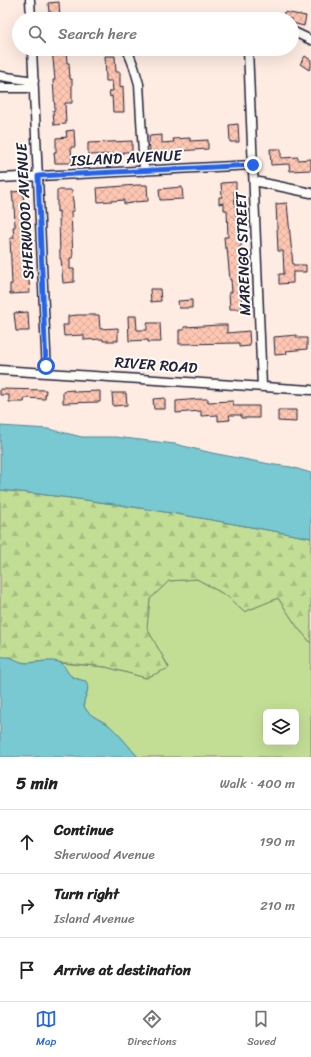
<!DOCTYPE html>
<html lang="en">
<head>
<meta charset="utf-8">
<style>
	body { margin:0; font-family:Sriracha,sans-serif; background:#f2f2f2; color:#222 }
	.controls { position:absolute; right:12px; bottom:12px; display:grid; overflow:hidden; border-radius:6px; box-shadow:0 4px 16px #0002 }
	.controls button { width:36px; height:36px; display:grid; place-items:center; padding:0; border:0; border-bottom:1px solid #e0e0e0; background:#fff; color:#222; font:20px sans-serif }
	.stop { position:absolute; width:12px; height:12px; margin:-9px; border:3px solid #2563eb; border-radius:50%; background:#fff }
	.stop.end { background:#2563eb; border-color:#fff; box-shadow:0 1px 4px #0008 }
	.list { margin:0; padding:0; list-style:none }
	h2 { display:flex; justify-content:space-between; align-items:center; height:52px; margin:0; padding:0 16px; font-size:17px }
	h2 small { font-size:13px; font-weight:400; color:#767676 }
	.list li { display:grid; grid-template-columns:26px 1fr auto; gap:12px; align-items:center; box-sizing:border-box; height:64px; padding:0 16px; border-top:1px solid #e0e0e0 }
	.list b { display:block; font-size:15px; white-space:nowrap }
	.list p { margin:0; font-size:13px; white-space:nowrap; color:#767676 }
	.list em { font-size:13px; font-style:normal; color:#767676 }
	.icon { flex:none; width:22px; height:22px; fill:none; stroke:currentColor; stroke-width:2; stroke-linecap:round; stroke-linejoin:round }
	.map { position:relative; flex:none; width:311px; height:757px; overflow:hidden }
	.search { position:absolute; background:#fff; box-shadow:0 4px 16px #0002; left:12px; right:12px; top:12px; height:44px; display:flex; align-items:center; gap:10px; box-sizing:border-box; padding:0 14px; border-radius:22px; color:#767676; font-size:15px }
	.sheet { height:244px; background:#fff }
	nav { display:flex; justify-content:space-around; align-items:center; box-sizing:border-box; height:56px; border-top:1px solid #e0e0e0; background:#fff; font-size:11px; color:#767676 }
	nav a { display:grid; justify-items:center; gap:2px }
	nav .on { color:#2563eb }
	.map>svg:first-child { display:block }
	.grass { fill:#c2de95; stroke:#728068; fill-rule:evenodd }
	.forest { fill:url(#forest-firs); stroke:#728068 }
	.water { fill:#78c9d1; stroke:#568695 }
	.building { fill:url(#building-cross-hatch); stroke:#22223b }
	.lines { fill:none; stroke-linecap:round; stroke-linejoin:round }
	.minor-casing { stroke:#22223b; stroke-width:11 }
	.minor { stroke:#fdfcf7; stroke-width:8 }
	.route { stroke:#2563eb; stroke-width:5 }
	.labels { text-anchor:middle; stroke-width:4; stroke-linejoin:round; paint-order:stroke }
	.street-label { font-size:15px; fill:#22223b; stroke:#fdfcf7 }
</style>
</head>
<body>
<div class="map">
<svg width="311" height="757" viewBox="0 0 311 757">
	<defs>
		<pattern id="forest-firs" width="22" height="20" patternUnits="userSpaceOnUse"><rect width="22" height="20" fill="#c2de95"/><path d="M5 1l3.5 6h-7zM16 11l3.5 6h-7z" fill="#a6be81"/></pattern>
		<pattern id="building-cross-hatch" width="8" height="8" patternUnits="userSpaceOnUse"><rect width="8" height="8" fill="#ffc7b2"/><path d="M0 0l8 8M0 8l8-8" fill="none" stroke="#daab9a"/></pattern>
	</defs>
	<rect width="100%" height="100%" fill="#feece2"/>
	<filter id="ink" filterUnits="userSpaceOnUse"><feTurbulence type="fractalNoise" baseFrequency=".025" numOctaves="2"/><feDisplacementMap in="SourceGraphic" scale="8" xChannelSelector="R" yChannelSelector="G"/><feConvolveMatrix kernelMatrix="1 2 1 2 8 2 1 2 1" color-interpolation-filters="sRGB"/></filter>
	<g filter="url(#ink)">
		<path class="grass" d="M 197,579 L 227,596 L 244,612 L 278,598 L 298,628 L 311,643 L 311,757 L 138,757 C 129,747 120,735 110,726 C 102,720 90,717 85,708 C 80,699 92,693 86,682 C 80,679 72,678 68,673 C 65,669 64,666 60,663 L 106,667 L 146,678 L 169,667 L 146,628 L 150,599 L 169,581 ZM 266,712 L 296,712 L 296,742 L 266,742 Z"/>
		<path class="forest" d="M 0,490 C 105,500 208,519 311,538 L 311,643 L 298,628 L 278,598 L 244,612 L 227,596 L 197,579 L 169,581 L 150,599 L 147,628 L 169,668 L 146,678 L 106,667 L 46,661 L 26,663 L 16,661 L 12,657 L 3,658 L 0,656 Z"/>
		<path class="water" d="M 0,426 L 49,429 L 82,437 L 115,437 L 175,444 L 212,453 L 275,465 L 291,467 L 311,473 L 311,538 C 208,519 105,500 0,490 Z
			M 0,656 C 4,658 8,656 12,658 C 17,660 21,663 27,663 C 37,663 48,659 59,662 C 65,664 66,672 71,676 C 75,679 81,680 86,681 C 92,693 80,699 85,708 C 90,717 102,720 110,726 C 120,735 129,747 138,757 L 0,757 Z"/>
		<path class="building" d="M 59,2 L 60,19 L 51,19 L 51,12 L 49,12 L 48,3 Z
			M 284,12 L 306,16 L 304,26 L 292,23 L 292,19 L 283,19 Z
			M 52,49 L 66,49 L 67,63 L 69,63 L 70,79 L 72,79 L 72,103 L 65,103 L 66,124 L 54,125 L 53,110 L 55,110 L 53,80 L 55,80 Z
			M 105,56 L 115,56 L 116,72 L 120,72 L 120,87 L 123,86 L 124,112 L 113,112 L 112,96 L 110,97 L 109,91 L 113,91 L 112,81 L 106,81 Z
			M 305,56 L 311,60 L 311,67 L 309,70 L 300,64 Z
			M 238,124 L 239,142 L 230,142 L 229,125 Z
			M 74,130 L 75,147 L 71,147 L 72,163 L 55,163 L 54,152 L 56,152 L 56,138 L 67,137 L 66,131 Z
			M 162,135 L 162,143 L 174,142 L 173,139 L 190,138 L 190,141 L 208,140 L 208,149 L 178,151 L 179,153 L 167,153 L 167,152 L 150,153 L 149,136 Z
			M 132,141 L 132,152 L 123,152 L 123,154 L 88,155 L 88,143 Z
			M 270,149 L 281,149 L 281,158 L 298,157 L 298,160 L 311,159 L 311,170 L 290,171 L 289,164 L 271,165 Z
			M 236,182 L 236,191 L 234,191 L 236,216 L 238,216 L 239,237 L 241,236 L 241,247 L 239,247 L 242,309 L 230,309 L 229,292 L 232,292 L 231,280 L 230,280 L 227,248 L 225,248 L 224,237 L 228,237 L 227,210 L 224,210 L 224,203 L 219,204 L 219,197 L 222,197 L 221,183 Z
			M 138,185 L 147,185 L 148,201 L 133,202 L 133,203 L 124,204 L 124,200 L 98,202 L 97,188 Z
			M 182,187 L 183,199 L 160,200 L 159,189 Z
			M 57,190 L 72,190 L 74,211 L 71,211 L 73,258 L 70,258 L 70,269 L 74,269 L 74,282 L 63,283 L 61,259 L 60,259 L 59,211 L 57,212 Z
			M 23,191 L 26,235 L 25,235 L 26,256 L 27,256 L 30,293 L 10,294 L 10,284 L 12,284 L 10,238 L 14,238 L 13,227 L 15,227 L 14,202 L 13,202 L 12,192 Z
			M 287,203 L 293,265 L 306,265 L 306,272 L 293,272 L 293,283 L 279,284 L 279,274 L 284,274 L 283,251 L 278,251 L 276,204 Z
			M 150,289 L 160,289 L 161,301 L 151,302 Z
			M 192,300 L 192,308 L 179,308 L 178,301 Z
			M 28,312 L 29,331 L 16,331 L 14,313 Z
			M 77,315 L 99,315 L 100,329 L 118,328 L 118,341 L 103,341 L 103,339 L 84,340 L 84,335 L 64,336 L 63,325 L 68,325 L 68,316 Z
			M 128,316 L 136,316 L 137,330 L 147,330 L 147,323 L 160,323 L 161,342 L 148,342 L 148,340 L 129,341 Z
			M 220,325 L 227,325 L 227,333 L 249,331 L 250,346 L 239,347 L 239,343 L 179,344 L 179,330 L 184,330 L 184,327 Z
			M 297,335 L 297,338 L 307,338 L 307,349 L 286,351 L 287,354 L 275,355 L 274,337 Z
			M 0,389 L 46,390 L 45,399 L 25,398 L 24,402 L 9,402 L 9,395 L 0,395 Z
			M 74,390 L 74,392 L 100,391 L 100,402 L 63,403 L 63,391 Z
			M 112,393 L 126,393 L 127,405 L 113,406 Z
			M 165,398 L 165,409 L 154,409 L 153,399 Z
			M 200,399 L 208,399 L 208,402 L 233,401 L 234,406 L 259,406 L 259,418 L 241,418 L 241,415 L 229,415 L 230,420 L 218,421 L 218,415 L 201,416 L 201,411 L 176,413 L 176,401 Z
			M 278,410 L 296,410 L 296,422 L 278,421 Z"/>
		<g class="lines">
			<defs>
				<path id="minor" d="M 30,0 L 31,19
					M 292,31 L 311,40
					M 32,49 L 47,373
					M 127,49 L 134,67 L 139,84 L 144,171
					M 248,49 L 262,386
					M 0,76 L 34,81
					M 0,88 L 34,88
					M 0,178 L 253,165
					M 254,181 L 311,193
					M 0,370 L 311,390"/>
			</defs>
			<use href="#minor" class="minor-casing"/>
			<use href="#minor" class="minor"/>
		</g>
	</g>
	<g class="lines" filter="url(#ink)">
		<path class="route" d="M 46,366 L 38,176 L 253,165"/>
	</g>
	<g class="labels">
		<g class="street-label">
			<text transform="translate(126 158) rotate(-3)" y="5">ISLAND AVENUE</text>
			<text transform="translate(25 211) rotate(-93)" y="5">SHERWOOD AVENUE</text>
			<text transform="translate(243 254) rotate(-92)" y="5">MARENGO STREET</text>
			<text transform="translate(156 365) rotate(4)" y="5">RIVER ROAD</text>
		</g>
	</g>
</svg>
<div class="controls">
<button><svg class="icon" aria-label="layers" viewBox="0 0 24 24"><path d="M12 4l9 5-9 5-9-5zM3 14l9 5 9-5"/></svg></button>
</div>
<div class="stop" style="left:46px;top:366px"></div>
<div class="stop end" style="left:253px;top:165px"></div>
<div class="search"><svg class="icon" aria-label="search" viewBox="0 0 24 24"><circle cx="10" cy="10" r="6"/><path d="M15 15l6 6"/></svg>Search here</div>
</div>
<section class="sheet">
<h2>5 min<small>Walk · 400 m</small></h2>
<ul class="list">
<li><svg class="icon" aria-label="ahead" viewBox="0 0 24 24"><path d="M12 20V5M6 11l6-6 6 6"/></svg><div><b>Continue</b><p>Sherwood Avenue</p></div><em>190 m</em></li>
<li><svg class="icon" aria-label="right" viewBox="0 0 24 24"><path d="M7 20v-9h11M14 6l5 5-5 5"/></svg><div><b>Turn right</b><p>Island Avenue</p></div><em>210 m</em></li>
<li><svg class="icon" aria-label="arrive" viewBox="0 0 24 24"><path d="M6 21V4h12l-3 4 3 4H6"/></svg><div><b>Arrive at destination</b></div></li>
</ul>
</section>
<nav>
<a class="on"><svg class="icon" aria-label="map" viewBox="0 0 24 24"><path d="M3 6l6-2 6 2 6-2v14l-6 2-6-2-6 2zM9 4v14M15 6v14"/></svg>Map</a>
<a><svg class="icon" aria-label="directions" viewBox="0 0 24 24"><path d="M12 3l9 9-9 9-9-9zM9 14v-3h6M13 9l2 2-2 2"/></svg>Directions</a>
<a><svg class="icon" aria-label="saved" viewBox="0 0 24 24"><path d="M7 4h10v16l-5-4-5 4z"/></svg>Saved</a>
</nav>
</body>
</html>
